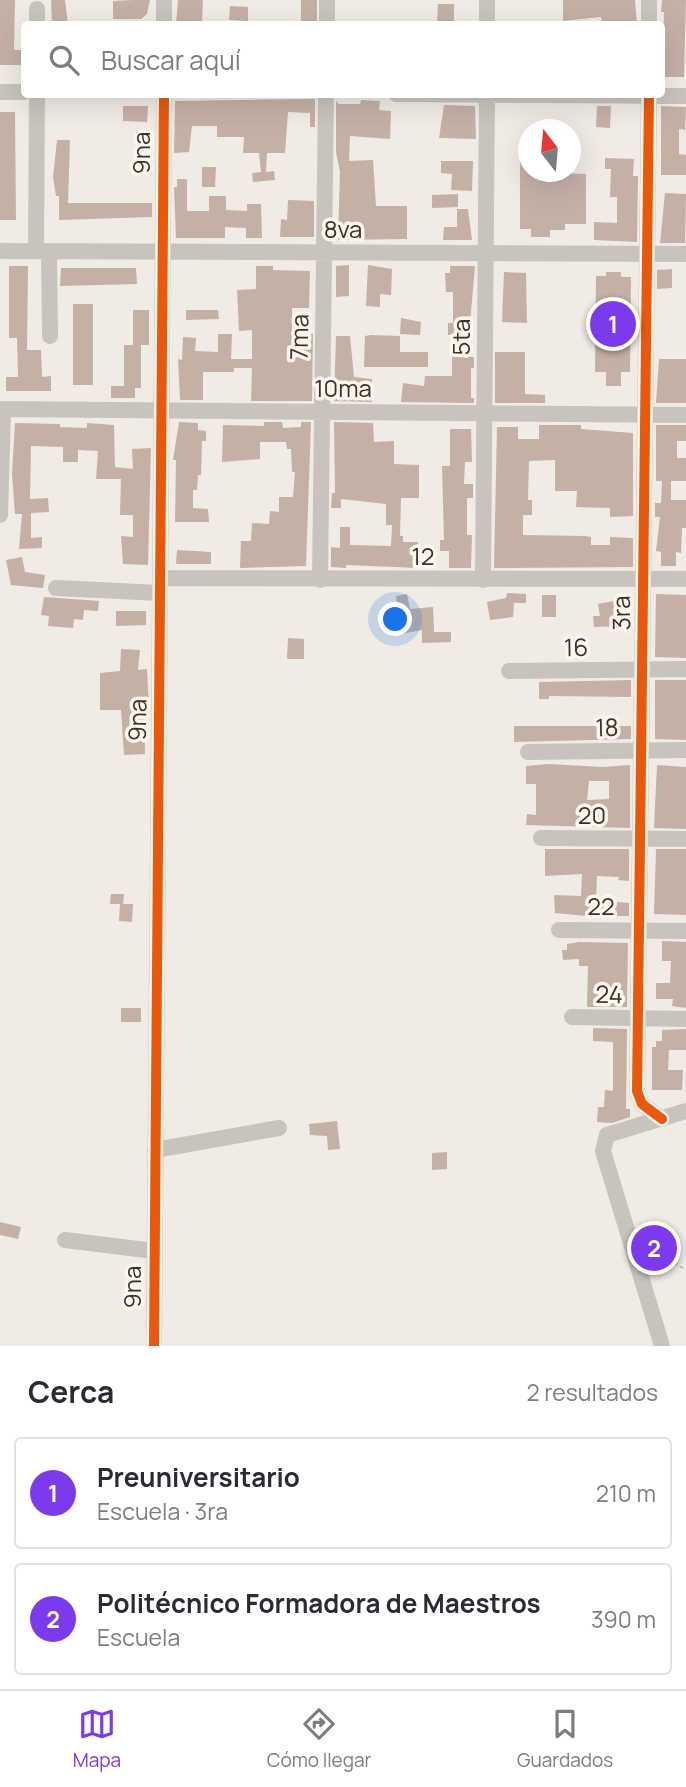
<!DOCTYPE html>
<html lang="es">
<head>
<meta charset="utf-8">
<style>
	body { margin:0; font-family:Manrope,sans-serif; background:#f7f7f7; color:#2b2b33 }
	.compass { position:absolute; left:518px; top:119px; width:63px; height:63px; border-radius:50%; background:#fff; box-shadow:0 7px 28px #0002; rotate:344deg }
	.you { position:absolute; left:396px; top:620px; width:24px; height:24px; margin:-18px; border:5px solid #fff; border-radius:50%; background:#1a73e8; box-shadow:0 0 0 10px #1a73e833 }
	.badge { display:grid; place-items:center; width:46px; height:46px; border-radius:50%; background:#7c3aed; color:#fff; font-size:23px; font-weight:700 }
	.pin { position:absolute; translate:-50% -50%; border:4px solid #fff; box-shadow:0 2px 7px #0006 }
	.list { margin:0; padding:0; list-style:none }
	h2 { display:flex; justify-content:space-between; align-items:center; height:91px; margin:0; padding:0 28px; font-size:30px }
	h2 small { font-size:23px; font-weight:400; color:#7c7c81 }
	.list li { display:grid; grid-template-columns:46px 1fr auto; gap:21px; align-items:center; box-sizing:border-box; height:112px; margin:0 14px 14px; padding:0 14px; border:2px solid #e1e1e2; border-radius:7px }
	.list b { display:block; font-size:26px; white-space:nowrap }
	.list p { margin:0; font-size:23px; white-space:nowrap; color:#7c7c81 }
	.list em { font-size:23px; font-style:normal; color:#7c7c81 }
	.icon { flex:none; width:38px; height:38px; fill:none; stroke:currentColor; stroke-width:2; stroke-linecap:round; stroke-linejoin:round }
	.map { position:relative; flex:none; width:686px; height:1346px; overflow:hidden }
	.search { position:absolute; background:#fff; box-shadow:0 7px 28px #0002; left:21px; right:21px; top:21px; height:77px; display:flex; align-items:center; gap:18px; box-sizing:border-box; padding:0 24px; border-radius:7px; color:#7c7c81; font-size:26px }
	.sheet { height:343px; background:#fff }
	nav { display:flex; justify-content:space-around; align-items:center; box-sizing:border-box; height:98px; border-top:2px solid #e1e1e2; background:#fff; font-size:19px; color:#7c7c81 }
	nav a { display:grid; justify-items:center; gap:4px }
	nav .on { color:#7c3aed }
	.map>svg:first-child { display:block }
	.building { fill:#c5b0a6; fill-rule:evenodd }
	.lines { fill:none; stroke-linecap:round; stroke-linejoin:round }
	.path { stroke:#c2bcb5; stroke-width:2; stroke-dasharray:3.5 3.5; stroke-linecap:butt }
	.minor { stroke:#c9c3bd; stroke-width:16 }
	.cycleway-casing { stroke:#fcf6ed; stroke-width:15 }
	.cycleway { stroke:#e8590c; stroke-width:10 }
	.labels { text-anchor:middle; stroke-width:7; stroke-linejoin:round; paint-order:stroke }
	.street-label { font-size:24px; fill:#3b302a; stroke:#fcf6ed }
</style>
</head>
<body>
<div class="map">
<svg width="686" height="1346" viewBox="0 0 686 1346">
	<rect width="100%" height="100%" fill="#f0ebe5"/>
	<path class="building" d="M 0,0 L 15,0 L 14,50 L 22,50 L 22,65 L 0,65 Z
		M 51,0 L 65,0 L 68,24 L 52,24 Z
		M 133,0 L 150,0 L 147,14 L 141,19 L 113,19 L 113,1 Z
		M 178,0 L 203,0 L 202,24 L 176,24 Z
		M 301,0 L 317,0 L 317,24 L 301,24 Z
		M 563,0 L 635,0 L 637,24 L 602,24 L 601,17 L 563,21 Z
		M 662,0 L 686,0 L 684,77 L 662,77 L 664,12 L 661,12 Z
		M 438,4 L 454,4 L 454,22 L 437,22 Z
		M 230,6 L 248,7 L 248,21 L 229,20 Z
		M 315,99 L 315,127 L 310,127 L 310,113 L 288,112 L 285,153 L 267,153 L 266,172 L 274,171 L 275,180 L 253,182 L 252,173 L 261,172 L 259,153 L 243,153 L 244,137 L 217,137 L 217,126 L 192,126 L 189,152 L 174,153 L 175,101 Z
		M 361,100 L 380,101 L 379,110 L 391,111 L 390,139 L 350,136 L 349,161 L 373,160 L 376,206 L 407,206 L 407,239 L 338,240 L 340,172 L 336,152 L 336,101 L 339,104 L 360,104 Z
		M 444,105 L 475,106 L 476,139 L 439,138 Z
		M 123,106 L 148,106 L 147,122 L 123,121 Z
		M 597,106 L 611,106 L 610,128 L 596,127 Z
		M 661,106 L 686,107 L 685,130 L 679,129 L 679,154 L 686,155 L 686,175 L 661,175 Z
		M 0,112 L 15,112 L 16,220 L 0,220 Z
		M 57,140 L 70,140 L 68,203 L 152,203 L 152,217 L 59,220 L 59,196 L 56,196 L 53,177 Z
		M 520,157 L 528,157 L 528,172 L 586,174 L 586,224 L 565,224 L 565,230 L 550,230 L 550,237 L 531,237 L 531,229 L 520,229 Z
		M 605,158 L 634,159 L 633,176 L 638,176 L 637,242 L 594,240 L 594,222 L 617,223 L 617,197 L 610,197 L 611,169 L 605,169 Z
		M 441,161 L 473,161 L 472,191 L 451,190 L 452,174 L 441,173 Z
		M 202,167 L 216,167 L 215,187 L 202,187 Z
		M 177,179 L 187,179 L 187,211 L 209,211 L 209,196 L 226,196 L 226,210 L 247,211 L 247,204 L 261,204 L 262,238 L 246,238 L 246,228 L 225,227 L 225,238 L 176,238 L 174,187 L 177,187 Z
		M 665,193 L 686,194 L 685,243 L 660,243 Z
		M 458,194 L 458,207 L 432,208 L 432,195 Z
		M 288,200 L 314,201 L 314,237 L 280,237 L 281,219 L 287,220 Z
		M 457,209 L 468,209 L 472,240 L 443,240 L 444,227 L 457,227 Z
		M 349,265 L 349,296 L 336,297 L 336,266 Z
		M 368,265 L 392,269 L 391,295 L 380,294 L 380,307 L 366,306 Z
		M 9,266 L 28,266 L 27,350 L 41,350 L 42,377 L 51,376 L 51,391 L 6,391 L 6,377 L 18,377 L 17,338 L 9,338 Z
		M 256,266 L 273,266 L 273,270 L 310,271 L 309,308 L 292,308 L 292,333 L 313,334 L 312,401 L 251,401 L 252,368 L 234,368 L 234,372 L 203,372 L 203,400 L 180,400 L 178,359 L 182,360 L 183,337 L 196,338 L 195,351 L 218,352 L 218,334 L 232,334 L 231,359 L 252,359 L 252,330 L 239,331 L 237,290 L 256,289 Z
		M 450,266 L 475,266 L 469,335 L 448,335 L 448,323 L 453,323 L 453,292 L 446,292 L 445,273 L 450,273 Z
		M 61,268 L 136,268 L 137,284 L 60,286 Z
		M 672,269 L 672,288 L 657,289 L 657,270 Z
		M 504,272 L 526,273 L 527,323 L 502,322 Z
		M 606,272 L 621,272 L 621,277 L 631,277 L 630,372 L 621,372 L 621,386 L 606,386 L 606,372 L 595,372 L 596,276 L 606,276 Z
		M 73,304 L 93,304 L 93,385 L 73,385 Z
		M 133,310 L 149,310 L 149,345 L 137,345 L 141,345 L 141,388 L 135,388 L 135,398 L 111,398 L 111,386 L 124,386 L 124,345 L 133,345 Z
		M 186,310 L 218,310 L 219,319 L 186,320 Z
		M 401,318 L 421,322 L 420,335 L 400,334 Z
		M 371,335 L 400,336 L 400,352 L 428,352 L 428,367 L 364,367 L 365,336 Z
		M 336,336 L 350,336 L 354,377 L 372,379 L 372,402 L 334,401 Z
		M 495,352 L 525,352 L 525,394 L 545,395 L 545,403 L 495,403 Z
		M 452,356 L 474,357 L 474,368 L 471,368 L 471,398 L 474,398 L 474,403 L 401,402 L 403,383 L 424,386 L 425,376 L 452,376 Z
		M 659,359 L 686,359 L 686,403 L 656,403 Z
		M 179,422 L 198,423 L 198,430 L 206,431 L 206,441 L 202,441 L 201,475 L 198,475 L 197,490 L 193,490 L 193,508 L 208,509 L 209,522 L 175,522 L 176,460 L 173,460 Z
		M 264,422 L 282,422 L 283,428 L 301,427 L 301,422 L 311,422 L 306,566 L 240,568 L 241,541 L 251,541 L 252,523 L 269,524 L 270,511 L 279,512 L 279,497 L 293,497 L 295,472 L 292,472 L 291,449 L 287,449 L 286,442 L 260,442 L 260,459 L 222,462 L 223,425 L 264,426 Z
		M 334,422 L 373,423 L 374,442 L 394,441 L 394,464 L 419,465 L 419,498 L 401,498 L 400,536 L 403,536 L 403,542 L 418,542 L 418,568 L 346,565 L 346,568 L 331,567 L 331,547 L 340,548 L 340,527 L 350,527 L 350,545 L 391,546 L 392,525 L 386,525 L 386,504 L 341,499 L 341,508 L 331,508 L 332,493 L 335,493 Z
		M 15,423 L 60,424 L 60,427 L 87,428 L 87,423 L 114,425 L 115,467 L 133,469 L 132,449 L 151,448 L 148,565 L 123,564 L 121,536 L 133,537 L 133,515 L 120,515 L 121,479 L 96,479 L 98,451 L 78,450 L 78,462 L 63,462 L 63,447 L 31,446 L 30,499 L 48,498 L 49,512 L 31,513 L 31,538 L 42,537 L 42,548 L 19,549 L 22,514 L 15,514 L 12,474 Z
		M 539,425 L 581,425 L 581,429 L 633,433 L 633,516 L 610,517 L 610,508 L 576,507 L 577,491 L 555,491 L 555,460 L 529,461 L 528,500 L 532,500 L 532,515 L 523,515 L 523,535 L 585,536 L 591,537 L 591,545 L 610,545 L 610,537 L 633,538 L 633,567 L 494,568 L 497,427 L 518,427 L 518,439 L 539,439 Z
		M 656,425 L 686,425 L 686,441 L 677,441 L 677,458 L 686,458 L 686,481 L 671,481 L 671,500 L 686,500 L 686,528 L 682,528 L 681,553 L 676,552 L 676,566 L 661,566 L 661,552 L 656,551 L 660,517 L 655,517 L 655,503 L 661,503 L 662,481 L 656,481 Z
		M 450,429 L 471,429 L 472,462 L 465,462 L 464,484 L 473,484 L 473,498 L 467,498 L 467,535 L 472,535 L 471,568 L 449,568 L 449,551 L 440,551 L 440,540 L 444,540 L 442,466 L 450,466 Z
		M 177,550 L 211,552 L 211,564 L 176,564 Z
		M 22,557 L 25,572 L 45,575 L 43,588 L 11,585 L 6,560 Z
		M 507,593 L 526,594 L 526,603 L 514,603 L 513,617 L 490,620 L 487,602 L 506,598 Z
		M 407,594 L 410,609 L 433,607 L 434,632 L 451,632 L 451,642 L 422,643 L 422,630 L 390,636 L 385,613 L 398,611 L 396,596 Z
		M 656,594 L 686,595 L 686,658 L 655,657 Z
		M 542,595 L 556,595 L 556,617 L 542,617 Z
		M 44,597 L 99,601 L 98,611 L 84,610 L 83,620 L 74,619 L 73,628 L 48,626 L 49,616 L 41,615 Z
		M 629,598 L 631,626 L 594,627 L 593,616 L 600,616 L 598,604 Z
		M 116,611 L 146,611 L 146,625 L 116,626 Z
		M 288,638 L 304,639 L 304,659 L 287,659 Z
		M 121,649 L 140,650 L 138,670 L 147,669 L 149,708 L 144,709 L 145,754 L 124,755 L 121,710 L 100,710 L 100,673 L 120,671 Z
		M 631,680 L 631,697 L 549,696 L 549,699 L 539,699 L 539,682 Z
		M 655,680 L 686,680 L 686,740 L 655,739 Z
		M 514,726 L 631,726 L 631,739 L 514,742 Z
		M 548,764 L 603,767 L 630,765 L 630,828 L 526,825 L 527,814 L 536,815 L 536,784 L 526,784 L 526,766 ZM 589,781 L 609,781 L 609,799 L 587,800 Z
		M 657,765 L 686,767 L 686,829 L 654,828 Z
		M 545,849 L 629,849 L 629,881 L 618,880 L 619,877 L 597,876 L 596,900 L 629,903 L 629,916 L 608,916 L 608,918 L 555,913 L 554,895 L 581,896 L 582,874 L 545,876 Z
		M 656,849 L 686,849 L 686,915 L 654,914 Z
		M 111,894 L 124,894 L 123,904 L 133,904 L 132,922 L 119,921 L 120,904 L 110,904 Z
		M 662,941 L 686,942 L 686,1008 L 672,1006 L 673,999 L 656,999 L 656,983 L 670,983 L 671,961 L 662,961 Z
		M 579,942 L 628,943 L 627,1007 L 587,1007 L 588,966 L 579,966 L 579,959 L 563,960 L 562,950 L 567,950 L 567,944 Z
		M 121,1008 L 141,1008 L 141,1022 L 121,1022 Z
		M 593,1028 L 627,1029 L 626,1109 L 630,1109 L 630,1117 L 612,1123 L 597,1122 L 598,1107 L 604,1107 L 605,1090 L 613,1091 L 613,1042 L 593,1041 Z
		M 686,1029 L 686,1050 L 669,1050 L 668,1070 L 683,1070 L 682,1090 L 652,1090 L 652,1047 L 656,1047 L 656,1041 L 662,1041 L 662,1030 Z
		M 337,1121 L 340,1149 L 328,1150 L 327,1136 L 310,1135 L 309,1124 Z
		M 447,1152 L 447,1169 L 432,1170 L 432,1153 Z
		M 0,1222 L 21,1227 L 18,1239 L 0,1235 Z"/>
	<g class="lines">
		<path class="path" d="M 665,1244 L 673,1262 L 686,1270"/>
		<path class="minor" d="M 37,24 L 37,9
			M 164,24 L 164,0
			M 327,24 L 327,0
			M 487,24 L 487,0
			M 649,24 L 649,0
			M 0,92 L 24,92
			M 396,94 L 686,96
			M 649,94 L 637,1091 L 642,1104 L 662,1119
			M 0,251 L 686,254
			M 36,251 L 37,94
			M 49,251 L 50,336
			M 0,409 L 686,415
			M 0,515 L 3,409
			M 161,578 L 686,579
			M 320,580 L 326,94
			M 483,580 L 487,94
			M 56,588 L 160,593
			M 509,671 L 686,669
			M 528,752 L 686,750
			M 541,838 L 686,839
			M 559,930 L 686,931
			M 572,1017 L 686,1019
			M 155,1150 L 279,1128
			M 65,1240 L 154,1251
			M 154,1346 L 164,94
			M 662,1346 L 603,1151 L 607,1135 L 686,1111"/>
		<defs>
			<path id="cycleway" d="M 649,94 L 637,1091 L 642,1104 L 662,1119
				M 154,1346 L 164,94"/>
		</defs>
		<use href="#cycleway" class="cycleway-casing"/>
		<use href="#cycleway" class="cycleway"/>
	</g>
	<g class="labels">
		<g class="street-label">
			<text transform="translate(142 153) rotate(-90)" y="8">9na</text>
			<text x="343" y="238">8va</text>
			<text transform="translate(300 337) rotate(-89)" y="8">7ma</text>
			<text transform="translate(462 337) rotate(-90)" y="8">5ta</text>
			<text x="343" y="397">10ma</text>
			<text x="423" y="565">12</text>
			<text transform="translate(622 613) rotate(-91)" y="8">3ra</text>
			<text transform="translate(576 648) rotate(-1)" y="8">16</text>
			<text transform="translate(138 720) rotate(-89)" y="8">9na</text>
			<text transform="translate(607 728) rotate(-1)" y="8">18</text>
			<text x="592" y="824">20</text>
			<text x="601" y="915">22</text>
			<text transform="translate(609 995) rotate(1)" y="8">24</text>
			<text transform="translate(133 1287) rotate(-90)" y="8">9na</text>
		</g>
	</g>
</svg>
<svg class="compass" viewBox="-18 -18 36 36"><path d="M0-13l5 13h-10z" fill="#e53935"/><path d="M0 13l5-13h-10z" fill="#7c7c81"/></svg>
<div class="you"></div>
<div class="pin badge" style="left:613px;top:324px">1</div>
<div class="pin badge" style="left:654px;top:1248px">2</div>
<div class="search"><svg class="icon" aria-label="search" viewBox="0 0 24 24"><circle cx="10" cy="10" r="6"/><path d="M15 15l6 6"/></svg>Buscar aquí</div>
</div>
<section class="sheet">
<h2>Cerca<small>2 resultados</small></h2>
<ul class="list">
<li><span class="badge">1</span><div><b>Preuniversitario</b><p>Escuela · 3ra</p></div><em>210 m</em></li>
<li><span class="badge">2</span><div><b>Politécnico Formadora de Maestros</b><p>Escuela</p></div><em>390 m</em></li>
</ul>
</section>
<nav>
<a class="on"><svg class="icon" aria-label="map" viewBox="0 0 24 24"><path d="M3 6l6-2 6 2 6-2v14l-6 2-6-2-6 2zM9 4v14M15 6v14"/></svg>Mapa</a>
<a><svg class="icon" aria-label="directions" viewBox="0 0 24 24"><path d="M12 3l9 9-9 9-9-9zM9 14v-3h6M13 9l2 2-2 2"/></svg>Cómo llegar</a>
<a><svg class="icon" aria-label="saved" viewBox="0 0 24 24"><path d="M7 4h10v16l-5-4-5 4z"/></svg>Guardados</a>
</nav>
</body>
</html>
